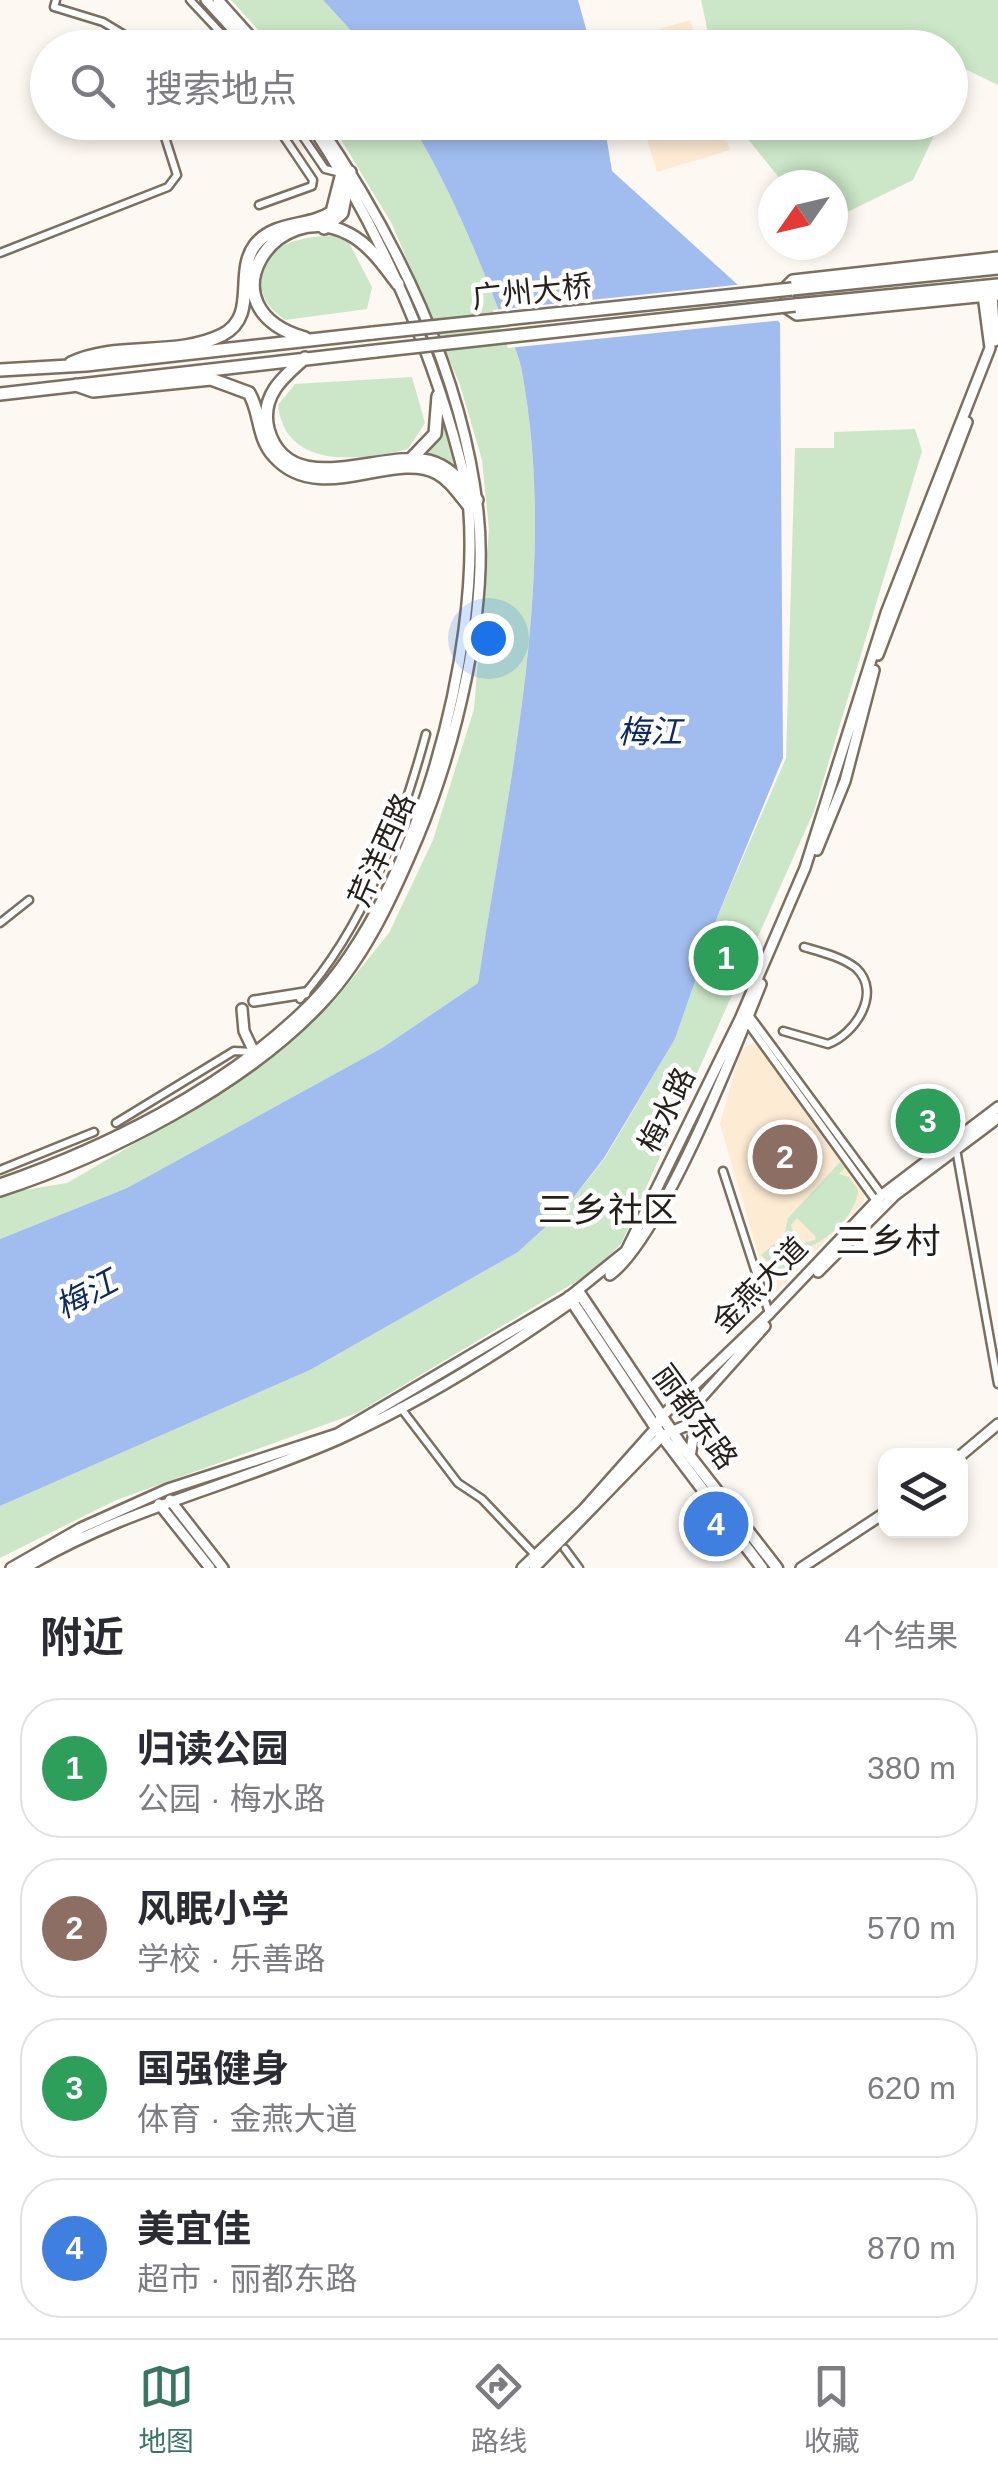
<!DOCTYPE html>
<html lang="zh">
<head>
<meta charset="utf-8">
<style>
	body { margin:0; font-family:Arial,"Noto Sans SC",sans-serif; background:#f7f7f7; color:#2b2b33 }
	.controls { position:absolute; right:30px; bottom:30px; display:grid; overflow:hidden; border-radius:20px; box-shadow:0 5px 15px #0003 }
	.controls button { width:90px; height:90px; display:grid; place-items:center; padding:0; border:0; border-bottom:2px solid #e1e1e2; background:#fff; color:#2b2b33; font:50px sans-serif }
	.compass { position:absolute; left:758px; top:170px; width:90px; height:90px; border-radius:50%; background:#fff; box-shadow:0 5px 15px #0003; rotate:236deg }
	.you { position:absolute; left:488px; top:638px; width:35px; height:35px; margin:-25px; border:8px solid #fff; border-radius:50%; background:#1a73e8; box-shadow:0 0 0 15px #1a73e833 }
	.badge { display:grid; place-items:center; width:65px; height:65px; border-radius:50%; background:#387662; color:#fff; font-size:32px; font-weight:700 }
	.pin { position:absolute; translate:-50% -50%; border:5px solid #fff; box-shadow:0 2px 10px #0006 }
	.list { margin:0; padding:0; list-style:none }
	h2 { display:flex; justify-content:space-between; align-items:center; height:130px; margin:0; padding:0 40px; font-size:42px }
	h2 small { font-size:32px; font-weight:400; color:#7c7c81 }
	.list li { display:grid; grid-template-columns:65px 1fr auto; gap:30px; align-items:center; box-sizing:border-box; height:140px; margin:0 20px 20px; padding:0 20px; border:2px solid #e1e1e2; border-radius:40px }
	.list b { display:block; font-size:38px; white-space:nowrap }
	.list p { margin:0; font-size:32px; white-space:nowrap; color:#7c7c81 }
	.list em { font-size:32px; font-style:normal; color:#7c7c81 }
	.icon { flex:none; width:55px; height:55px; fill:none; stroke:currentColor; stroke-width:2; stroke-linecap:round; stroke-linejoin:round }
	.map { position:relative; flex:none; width:998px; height:1568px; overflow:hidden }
	.search { position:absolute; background:#fff; box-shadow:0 5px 15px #0003; left:30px; right:30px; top:30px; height:110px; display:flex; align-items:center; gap:25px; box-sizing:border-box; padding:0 35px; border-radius:55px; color:#7c7c81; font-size:38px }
	.sheet { height:770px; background:#fff }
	nav { display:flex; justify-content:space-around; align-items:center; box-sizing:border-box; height:140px; border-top:2px solid #e1e1e2; background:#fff; font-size:28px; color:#7c7c81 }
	nav a { display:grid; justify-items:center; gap:5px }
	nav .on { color:#387662 }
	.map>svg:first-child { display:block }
	.built { fill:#fdebd4 }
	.green { fill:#cbe7c7; fill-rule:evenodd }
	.water { fill:#a1bcef }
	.pier { fill:#fdf8f1 }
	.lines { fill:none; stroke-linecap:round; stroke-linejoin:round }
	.minor-casing { stroke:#7b6f60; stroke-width:11 }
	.tertiary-casing { stroke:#7b6f60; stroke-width:14 }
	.secondary-casing { stroke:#7b6f60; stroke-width:14 }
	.primary-casing { stroke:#7b6f60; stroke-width:15 }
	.trunk-casing { stroke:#7b6f60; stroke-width:16 }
	.minor { stroke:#fff; stroke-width:6 }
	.tertiary { stroke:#fff; stroke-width:9 }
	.secondary { stroke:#fff; stroke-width:9 }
	.primary { stroke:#fff; stroke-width:10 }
	.trunk { stroke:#fff; stroke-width:11 }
	.trunk-bridge-casing { stroke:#7b6f60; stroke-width:16; stroke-linecap:butt }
	.trunk-bridge { stroke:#fff; stroke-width:11 }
	.labels { text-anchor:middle; stroke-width:9; stroke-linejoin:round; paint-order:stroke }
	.street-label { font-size:30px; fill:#241f19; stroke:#fff }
	.water-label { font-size:32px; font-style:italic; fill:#0d2963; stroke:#fff }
	.quarter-label { font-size:35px; fill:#241f19; stroke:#fff }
</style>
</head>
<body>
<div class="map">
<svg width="998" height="1568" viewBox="0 0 998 1568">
	<rect width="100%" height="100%" fill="#fdf8f1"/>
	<path class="built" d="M 690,20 L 699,47 L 620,47 L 618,41 Z
		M 642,123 L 721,123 L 730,150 L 657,172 Z
		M 756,1042 L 864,1191 L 864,1201 L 771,1297 L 720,1124 L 741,1049 Z"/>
	<path class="green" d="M 231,0 L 323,0 L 366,47 L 274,47 Z
		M 701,0 L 998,0 L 998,85 L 965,69 L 951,100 L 950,48 L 711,47 Z
		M 331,123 L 411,123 C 446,181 473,244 498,308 C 506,328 518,350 522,372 C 559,574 508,782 478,983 L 382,1048 L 127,1188 L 0,1239 L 0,1194 L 67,1183 L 177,1119 L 277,1053 L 335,1000 L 389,933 L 433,840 L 474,709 L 489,530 L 482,460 L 460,385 L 392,224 Z
		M 735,123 L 940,123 L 913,180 L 833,219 L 833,185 L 785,185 Z
		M 335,235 L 347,239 L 372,287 L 367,309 L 285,320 C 260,303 256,284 266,256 C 288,239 309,237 335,235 Z
		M 412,377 L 425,423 L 408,449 C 359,461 285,470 278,405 L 295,384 Z
		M 445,422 L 455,470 L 426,454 Z
		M 915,429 L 922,451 L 814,811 L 621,1244 L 592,1272 L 357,1413 L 114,1501 L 0,1558 L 0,1506 L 310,1370 L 518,1252 L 563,1211 L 605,1158 L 675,1039 L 718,915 L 786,758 L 795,448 L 834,448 L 834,432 Z
		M 840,1162 L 845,1168 L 839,1174 L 849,1177 L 858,1190 C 858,1214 819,1252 796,1248 L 804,1257 L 783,1277 L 761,1255 L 784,1236 L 788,1218 ZM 797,1218 L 816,1237 L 815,1240 L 804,1243 L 795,1239 L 791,1225 Z"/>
	<path class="water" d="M 323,0 L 578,0 L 591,47 L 366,47 Z
		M 411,123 L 604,123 L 612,171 L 780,323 L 783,758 L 718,915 L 675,1039 L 604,1158 L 563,1211 L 518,1252 L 310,1370 L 0,1506 L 0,1239 L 127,1188 L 382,1048 L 478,983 C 508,782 559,574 522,372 C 518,350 506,328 498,308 C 473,244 446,181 411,123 Z"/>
	<path class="pier" d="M 745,284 L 784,320 L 508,348 L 493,310 Z"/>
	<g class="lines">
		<defs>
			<path id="minor" d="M 56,0 L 54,7 L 103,22 L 146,48
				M 190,0 L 235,48
				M 293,122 L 325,169 L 341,173
				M 259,205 L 312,186 L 313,180 L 280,131 L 284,122
				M 0,253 L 168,187 L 177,175 L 163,131 L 169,122
				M 0,923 L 29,900
				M 300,999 C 364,928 401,826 426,734
				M 749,1015 L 882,1195
				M 746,1021 L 876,1201
				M 783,1031 L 828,1044 C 854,1035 883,993 856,968 C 842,957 821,952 804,947
				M 116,1123 L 234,1051 L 253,1052
				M 956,1149 L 998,1384
				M 0,1170 L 94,1132
				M 723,1171 L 769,1313
				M 400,1407 L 458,1483 L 482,1499 L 536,1556
				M 565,1549 L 579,1568"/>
			<path id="tertiary" d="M 254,1001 L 305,993
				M 242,1009 L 244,1031 L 254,1052
				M 960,1456 L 998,1424
				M 170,1500 L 223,1568
				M 159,1504 L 210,1568
				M 522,1568 L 584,1509 L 656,1428
				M 534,1568 L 662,1436 L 692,1423
				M 801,1568 L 886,1512"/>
			<path id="secondary" d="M 206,0 L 250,48
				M 218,0 L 261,48
				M 309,122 C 382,232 436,357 466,484
				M 992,294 L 995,341
				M 878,655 L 967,422
				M 817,850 L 845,781 L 874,670
				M 0,1184 C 106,1147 219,1091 301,1013 C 414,908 483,651 468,500
				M 0,1191 C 108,1156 246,1086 324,1001 C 366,956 394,894 418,837 C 456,746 489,611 478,512 C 463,374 395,235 317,122
				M 818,1272 L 894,1196 L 998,1118
				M 610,1275 C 661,1237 735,1049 761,984
				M 656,1428 L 661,1417 L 769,1314 L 882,1195 L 998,1107
				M 690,1457 L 699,1400 L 765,1326
				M 11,1568 L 81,1528 L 168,1489 L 337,1434 L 569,1297 L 626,1251 L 740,1019 L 805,868 L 886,613 L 990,348 L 983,295
				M 25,1568 C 125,1508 236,1485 341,1438 C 423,1401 504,1350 577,1298"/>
			<path id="primary" d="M 578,1291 L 679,1442 L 777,1568
				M 569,1297 L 656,1428 L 762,1568"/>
			<path id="trunk" d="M 324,228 L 342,213 L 350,172
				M 998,258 L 793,281 L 787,287 L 788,308 L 797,314 L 998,294
				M 792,289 L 998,268
				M 795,305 L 998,285
				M 305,338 C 200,308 276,194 349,234 C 370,245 384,266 398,284
				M 305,358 C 283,377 260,396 268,429 C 288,502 381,450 429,461 C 450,466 464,485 477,500
				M 71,363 C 117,341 175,358 222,335 C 259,316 234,273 255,245 C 275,220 309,228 332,212 L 342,173
				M 0,370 L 86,365 L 373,333
				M 76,385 L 93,391 L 211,379 L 249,393 C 261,413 257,438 274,456 C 319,507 394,449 437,473 C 450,480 459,494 469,506
				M 0,394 L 376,351
				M 411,459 L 435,434 L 438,396"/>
		</defs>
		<use href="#minor" class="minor-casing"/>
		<use href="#tertiary" class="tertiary-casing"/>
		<use href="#secondary" class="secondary-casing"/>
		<use href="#primary" class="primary-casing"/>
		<use href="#trunk" class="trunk-casing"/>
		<use href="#minor" class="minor"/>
		<use href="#tertiary" class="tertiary"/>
		<use href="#secondary" class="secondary"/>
		<use href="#primary" class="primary"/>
		<use href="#trunk" class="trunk"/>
		<defs>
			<path id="trunk-bridge" d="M 373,333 L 792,289
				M 376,351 L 795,305"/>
		</defs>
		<use href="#trunk-bridge" class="trunk-bridge-casing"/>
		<use href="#trunk-bridge" class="trunk-bridge"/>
	</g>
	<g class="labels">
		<g class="street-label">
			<text transform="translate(532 292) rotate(-6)" y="10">广州大桥</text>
			<text transform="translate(382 850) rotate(-66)" y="10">芹洋西路</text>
			<text transform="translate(667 1110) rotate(-64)" y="10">梅水路</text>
			<text transform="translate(760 1285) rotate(-45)" y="10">金燕大道</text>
			<text transform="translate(695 1417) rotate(54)" y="10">丽都东路</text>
		</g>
		<g class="water-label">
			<text x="650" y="743">梅江</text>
			<text transform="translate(86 1294) rotate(-28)" y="11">梅江</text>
		</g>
		<g class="quarter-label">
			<text x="608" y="1222">三乡社区</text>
			<text x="888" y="1253">三乡村</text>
		</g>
	</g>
</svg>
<div class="controls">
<button><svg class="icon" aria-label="layers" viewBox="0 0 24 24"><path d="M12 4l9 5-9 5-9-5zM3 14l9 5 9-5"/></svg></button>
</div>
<svg class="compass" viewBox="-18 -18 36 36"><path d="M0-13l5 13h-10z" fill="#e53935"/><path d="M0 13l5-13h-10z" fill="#7c7c81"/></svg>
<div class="you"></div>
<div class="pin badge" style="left:726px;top:958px;background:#2e9e5b">1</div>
<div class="pin badge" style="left:785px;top:1157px;background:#8d6e63">2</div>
<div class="pin badge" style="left:928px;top:1121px;background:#2e9e5b">3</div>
<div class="pin badge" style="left:716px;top:1524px;background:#3f7fe0">4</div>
<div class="search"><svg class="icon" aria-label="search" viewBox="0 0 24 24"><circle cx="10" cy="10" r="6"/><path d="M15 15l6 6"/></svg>搜索地点</div>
</div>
<section class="sheet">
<h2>附近<small>4个结果</small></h2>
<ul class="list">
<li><span class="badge" style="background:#2e9e5b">1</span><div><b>归读公园</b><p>公园 · 梅水路</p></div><em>380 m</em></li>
<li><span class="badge" style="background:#8d6e63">2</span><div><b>风眠小学</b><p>学校 · 乐善路</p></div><em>570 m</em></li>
<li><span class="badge" style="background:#2e9e5b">3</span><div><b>国强健身</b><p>体育 · 金燕大道</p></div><em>620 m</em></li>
<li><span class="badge" style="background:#3f7fe0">4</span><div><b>美宜佳</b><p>超市 · 丽都东路</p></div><em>870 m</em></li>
</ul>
</section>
<nav>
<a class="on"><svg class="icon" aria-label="map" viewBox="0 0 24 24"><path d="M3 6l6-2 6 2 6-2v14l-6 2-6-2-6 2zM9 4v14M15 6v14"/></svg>地图</a>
<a><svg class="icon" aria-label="directions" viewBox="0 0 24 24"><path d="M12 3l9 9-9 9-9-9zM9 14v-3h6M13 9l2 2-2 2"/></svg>路线</a>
<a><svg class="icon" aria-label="saved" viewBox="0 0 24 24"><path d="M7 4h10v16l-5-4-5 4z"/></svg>收藏</a>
</nav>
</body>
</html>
